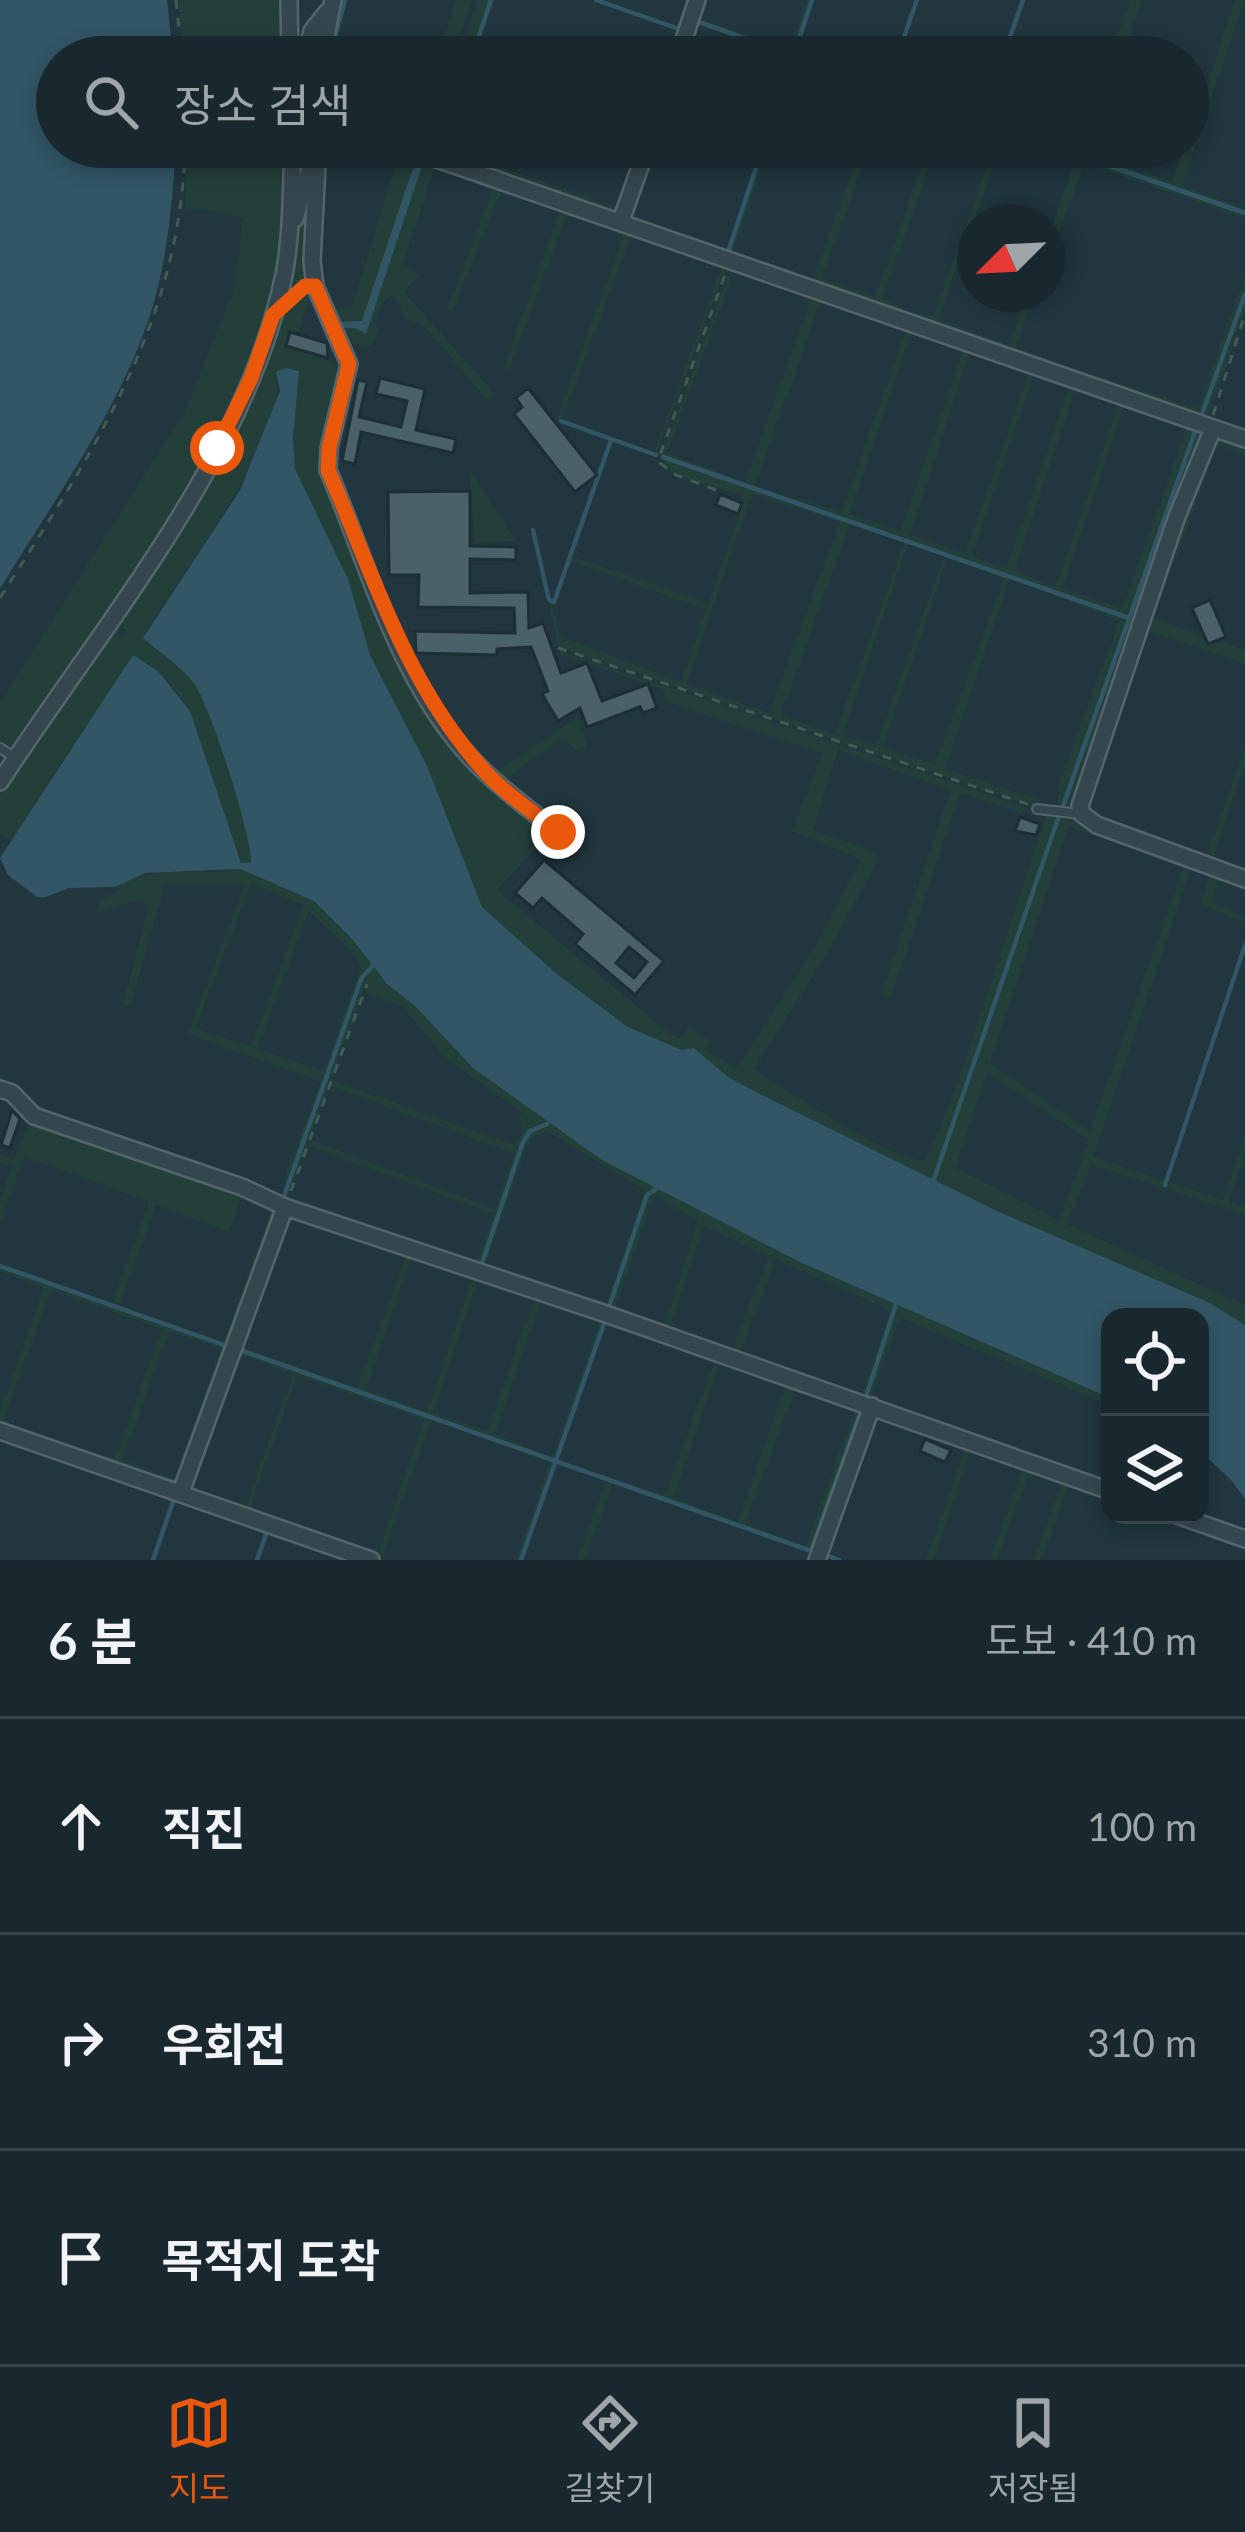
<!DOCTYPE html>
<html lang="ko">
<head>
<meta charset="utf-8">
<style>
	body { margin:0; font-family:Lato,"Noto Sans KR",sans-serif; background:#223036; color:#f1f3f6 }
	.controls { position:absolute; right:36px; bottom:36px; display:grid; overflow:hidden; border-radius:24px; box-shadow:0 6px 18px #0003 }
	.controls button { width:108px; height:108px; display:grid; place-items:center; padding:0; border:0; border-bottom:3px solid #37444a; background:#19282e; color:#f1f3f6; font:60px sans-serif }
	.compass { position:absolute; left:957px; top:204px; width:108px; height:108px; border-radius:50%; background:#19282e; box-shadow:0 6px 18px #0003; rotate:246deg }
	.stop { position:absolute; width:36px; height:36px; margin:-27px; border:9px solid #ea580c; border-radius:50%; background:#fff }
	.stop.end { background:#ea580c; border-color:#fff; box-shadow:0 3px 12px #0008 }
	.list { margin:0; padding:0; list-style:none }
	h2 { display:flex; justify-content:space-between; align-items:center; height:156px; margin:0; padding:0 48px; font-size:51px }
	h2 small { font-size:39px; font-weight:400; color:#9fa6aa }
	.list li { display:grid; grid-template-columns:78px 1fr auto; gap:36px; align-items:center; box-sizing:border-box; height:216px; padding:0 48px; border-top:3px solid #37444a }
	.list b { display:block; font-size:45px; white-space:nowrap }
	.list em { font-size:39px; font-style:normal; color:#9fa6aa }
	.icon { flex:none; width:66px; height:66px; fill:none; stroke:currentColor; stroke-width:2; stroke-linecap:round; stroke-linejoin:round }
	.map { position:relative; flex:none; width:1245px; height:1560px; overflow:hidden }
	.search { position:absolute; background:#19282e; box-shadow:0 6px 18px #0003; left:36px; right:36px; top:36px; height:132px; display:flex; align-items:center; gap:30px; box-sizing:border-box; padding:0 42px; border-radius:66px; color:#9fa6aa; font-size:45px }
	.sheet { height:804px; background:#19282e }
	nav { display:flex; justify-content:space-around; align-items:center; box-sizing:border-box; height:168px; border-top:3px solid #37444a; background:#19282e; font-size:33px; color:#9fa6aa }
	nav a { display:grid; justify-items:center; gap:6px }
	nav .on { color:#ea580c }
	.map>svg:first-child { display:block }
	.green { fill:#233f3a; fill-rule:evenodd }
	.water { fill:#325665 }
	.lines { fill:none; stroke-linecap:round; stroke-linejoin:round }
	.stream { stroke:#325665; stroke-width:4.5 }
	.building { fill:#4a6169; stroke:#1d2e35; stroke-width:3; fill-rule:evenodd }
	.lane-casing { stroke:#54656c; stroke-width:12 }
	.street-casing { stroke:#54656c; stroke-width:20 }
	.path { stroke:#415b56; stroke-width:3; stroke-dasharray:9 9; stroke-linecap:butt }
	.lane { stroke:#35474e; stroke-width:8 }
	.street { stroke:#35474e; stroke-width:15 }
	.route { stroke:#ea580c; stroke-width:15 }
</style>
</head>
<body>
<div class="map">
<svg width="1245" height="1560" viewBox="0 0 1245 1560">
	<rect width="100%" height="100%" fill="#21363e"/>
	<path class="green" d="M 178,0 L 278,0 L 286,18 L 286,57 L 184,57 Z
		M 457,0 L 473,0 L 452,57 L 437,57 Z
		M 478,0 L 490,0 L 471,57 L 458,57 Z
		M 699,0 L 705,0 L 699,18 L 790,50 L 807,0 L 811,0 L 793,54 L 697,20 L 791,57 L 695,24 Z
		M 1130,0 L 1141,0 L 1122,57 L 1110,57 Z
		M 1235,0 L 1244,0 L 1182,186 L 1245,208 L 1245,212 L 1058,147 L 1078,150 L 1091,147 L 1090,154 L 1172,182 L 1185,147 L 1188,147 Z
		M 188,147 L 288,147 C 285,199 284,251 272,301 C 230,466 99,609 12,752 L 0,744 L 0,703 L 187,408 L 234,289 L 243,218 L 204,209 L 185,210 Z
		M 321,147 L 368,147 L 366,156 L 326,150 C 323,188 301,287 340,309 L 352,308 L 395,167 L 372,160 L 375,147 L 469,174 L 468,177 L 439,169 L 433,172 L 403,264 L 419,275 L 404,292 L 495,394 L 488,401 L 425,327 L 406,319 L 393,294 L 383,302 L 374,322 L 378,329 L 371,347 L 341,341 L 336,335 L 313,260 ZM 420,161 L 423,164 L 366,334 L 355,328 L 341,328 L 339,322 L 362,322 L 412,171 Z
		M 415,147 L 443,147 L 618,208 L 618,215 Z
		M 765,147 L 768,147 L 733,252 L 813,278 L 861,147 L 869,147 L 822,278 L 875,297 L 929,147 L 936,147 L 882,299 L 908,309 L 907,316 L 629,220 L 640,185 L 632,215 L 729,252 Z
		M 994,147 L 1000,147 L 938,319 L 1009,345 L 1028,294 L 1035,294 L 1016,347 L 1055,362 L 1055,367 L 912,318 L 914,312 L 933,317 Z
		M 1041,147 L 1052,147 L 1245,214 L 1245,218 L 1085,163 L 1047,263 L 1047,240 L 1076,160 Z
		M 309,179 L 310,283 L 279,310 Z
		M 494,186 L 606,222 L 608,229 L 566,216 L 509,370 L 504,368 L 560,209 L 502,189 L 452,312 L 448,308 Z
		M 616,226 L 632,233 L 562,419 L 557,418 L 623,238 L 613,232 Z
		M 722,266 L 726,266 L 656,455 L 654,453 Z
		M 1245,274 L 1245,290 L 1201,417 L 1245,300 L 1245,311 L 1206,421 L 1064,371 L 1067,366 L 1198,409 Z
		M 728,275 L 730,282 L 667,453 L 745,482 L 812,296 L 821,299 L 755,486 L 842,512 L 906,329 L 989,358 L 969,353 L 910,535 L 965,553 L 1029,373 L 995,360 L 996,355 L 1204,431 L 1074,805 L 1068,812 L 1062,811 L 1196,429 L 1059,811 L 1058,786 L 1119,621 L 1015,580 L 1009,579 L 945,769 L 1039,800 L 1038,808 L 559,647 L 532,530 L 560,636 L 681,682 L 705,609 L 570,561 L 571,556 L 709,603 L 743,503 L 742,496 L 674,474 L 665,467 L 662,458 L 827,513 L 662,455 ZM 912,332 L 963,350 L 901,531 L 849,514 ZM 1034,375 L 1069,387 L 1006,569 L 972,556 ZM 1075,389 L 1118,404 L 1056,587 L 1014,571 ZM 1124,404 L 1182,425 L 1186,431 L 1122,609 L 1062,588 ZM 752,494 L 840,522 L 769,713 L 686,684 ZM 850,524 L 904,543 L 835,735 L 781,715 ZM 875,528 L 1108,611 L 1107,611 ZM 908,544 L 944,556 L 876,746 L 842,735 ZM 947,558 L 1004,579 L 935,765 L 883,747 Z
		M 307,286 L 312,287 L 299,332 L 288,330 L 284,346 L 338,364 L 325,450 L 428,711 L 475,775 L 486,779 L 543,830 L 544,839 L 497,890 L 668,1032 L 679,1039 L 689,1027 L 710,1040 L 705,1050 L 737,1068 L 816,945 L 861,859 L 792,831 L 822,753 L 665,701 L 664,690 L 561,654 L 560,651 L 1031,809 L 1022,813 L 961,793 L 890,998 L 881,993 L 951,790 L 838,750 L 813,830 L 874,851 L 878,860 L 827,954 L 754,1069 C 784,1088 897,1164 926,1160 L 956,1088 L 1046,817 L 1057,816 L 935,1177 L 1061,818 L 1222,874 L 1212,902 L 1245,917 L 1245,922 L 1201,904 L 1210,876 L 1190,869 L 1093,1157 L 1223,1200 L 1245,1136 L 1245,1153 L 1229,1202 L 1245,1207 L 1245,1214 L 1091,1165 L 1067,1224 L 1245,1305 L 1245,1325 L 1210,1303 L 997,1211 L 762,1095 L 728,1077 L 694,1048 L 682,1050 L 628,1027 L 558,975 L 482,907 L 427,766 L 370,655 L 348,579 L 295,469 L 293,439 L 299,371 L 276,373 C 291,439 176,576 143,638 C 159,652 179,665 193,682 C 212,706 251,831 251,862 L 241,864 L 190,711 L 170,683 L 148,663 L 71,748 L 11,841 L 0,835 L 0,795 L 115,622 L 120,626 L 117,640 L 127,630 L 116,621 L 162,551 L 279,316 ZM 1068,826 L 1183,868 L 1090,1131 L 990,1063 ZM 987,1073 L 1089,1140 L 1059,1220 L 956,1168 Z
		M 1222,436 L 1245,442 L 1245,454 L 1217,445 L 1154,618 L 1245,650 L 1245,664 L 1142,629 L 1212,443 Z
		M 469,468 L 516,541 L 475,542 Z
		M 578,717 L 587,746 L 576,751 L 566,740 L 558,741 L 501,782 L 492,775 Z
		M 1245,747 L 1245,763 L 1213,857 L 1243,870 L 1242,874 L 1097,823 L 1100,817 L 1207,854 Z
		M 240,869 L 315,901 L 352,939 L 387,984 L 416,1007 L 473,1068 L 602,1159 L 802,1263 L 1110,1398 L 1110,1405 L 900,1318 L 870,1399 L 930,1419 L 925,1422 L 701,1346 L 703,1342 L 731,1351 L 769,1257 L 704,1226 L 669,1330 L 693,1343 L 637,1324 L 639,1321 L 663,1328 L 698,1221 L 657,1197 L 652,1200 L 614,1311 L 633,1318 L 634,1323 L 585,1306 L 605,1309 L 645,1190 L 547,1131 L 535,1135 L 528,1142 L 484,1270 L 577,1303 L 292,1205 L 291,1197 L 475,1267 L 493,1214 L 309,1146 L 311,1140 L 495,1209 L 514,1154 L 331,1086 L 333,1081 L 515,1145 L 524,1131 L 519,1121 L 522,1113 L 517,1108 L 446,1059 L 401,1005 L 366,993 L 366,983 L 286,1200 L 282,1199 L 287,1171 L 321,1082 L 188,1034 L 245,884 L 165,884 L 130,1007 L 123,1005 L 149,905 L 133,901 L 97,913 L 100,900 L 122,889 L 122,885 L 115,887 C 151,863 199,878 240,869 ZM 251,884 L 303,905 L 251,1047 L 195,1028 ZM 309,911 L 354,954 L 361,966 L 324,1071 L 257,1049 ZM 776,1259 L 891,1311 L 861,1395 L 740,1352 Z
		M 30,1121 L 243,1194 L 228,1231 L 156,1205 L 119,1306 L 223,1342 L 271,1210 L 244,1197 L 246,1193 L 280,1208 L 176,1486 L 12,1428 L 115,1458 L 162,1329 L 51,1290 L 3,1421 L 8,1427 L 0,1428 L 0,1411 L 44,1288 L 0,1271 L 0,1263 L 112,1303 L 149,1202 L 24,1156 L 0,1226 L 0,1203 L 12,1166 L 0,1162 L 0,1155 L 14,1160 ZM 169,1331 L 221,1348 L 174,1479 L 122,1460 Z
		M 407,1254 L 412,1257 L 365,1390 L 427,1411 L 472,1279 L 420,1259 L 479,1276 L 433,1413 L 487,1431 L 535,1297 L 542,1299 L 495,1434 L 552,1457 L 601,1319 L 720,1360 L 673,1498 L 738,1522 L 786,1383 L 796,1387 L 745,1524 L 805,1546 L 855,1410 L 852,1403 L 860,1409 L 810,1550 L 557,1460 L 665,1495 L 715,1359 L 604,1321 L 520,1560 L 516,1560 L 550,1462 L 434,1421 L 430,1422 L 383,1555 L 393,1560 L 335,1544 L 335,1539 L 379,1552 L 424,1420 L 297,1375 L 250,1507 L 327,1535 L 327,1541 L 189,1490 L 193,1488 L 246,1505 L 293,1374 L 235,1353 L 236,1345 L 357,1388 Z
		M 967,1443 L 1110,1493 L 1110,1499 L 1069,1484 L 1041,1560 L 1034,1560 L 1061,1482 L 1030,1470 L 996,1560 L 990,1560 L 1023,1466 L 972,1448 L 933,1560 L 926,1560 Z
		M 606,1480 L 613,1482 L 585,1560 L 577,1560 Z"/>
	<path class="water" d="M 0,0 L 167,0 L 173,57 L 57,57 L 57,147 L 176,147 C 172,203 168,258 151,312 C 119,411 54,500 0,589 Z
		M 420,161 L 423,163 L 366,334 L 355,328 L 340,328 L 339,322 L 362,321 L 412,171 Z
		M 286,368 L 299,371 L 293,439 L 295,469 L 348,579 L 370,655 L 427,766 L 482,907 L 558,975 L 628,1027 L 682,1050 L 694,1048 L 728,1077 L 762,1095 L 997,1211 L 1210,1303 L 1245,1325 L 1245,1499 L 1231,1480 L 1200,1451 L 1200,1317 L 1110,1317 L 1110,1398 L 802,1263 L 602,1160 L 473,1068 L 416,1007 L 387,984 L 352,939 L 314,901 L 240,869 L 145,873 L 115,887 L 69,888 L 46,897 L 37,897 L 8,875 L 0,858 L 133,655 L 158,671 L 190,711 L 241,863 L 251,862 C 251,833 210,704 193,682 C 179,665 159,652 143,638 L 240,490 L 280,391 L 276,372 Z"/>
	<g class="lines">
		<path class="stream" d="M 596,0 L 682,30
			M 696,21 L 798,57
			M 330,57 L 345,0
			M 472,57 L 491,0
			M 793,57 L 812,0
			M 897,57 L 917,0
			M 1003,57 L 1023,0
			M 1055,147 L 1245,213
			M 728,252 L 763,147
			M 1201,417 L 1245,294
			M 561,421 L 656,455
			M 663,457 L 1129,618
			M 533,530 L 549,600 L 554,602 L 611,440
			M 1062,809 L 1196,429
			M 934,1179 L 1058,819
			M 1165,1185 L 1245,945
			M 284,1196 L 362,977 L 374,965
			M 0,1266 L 227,1346
			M 480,1269 L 523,1142 L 530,1131 L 547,1124
			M 608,1310 L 647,1195 L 656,1189
			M 237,1349 L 811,1551 L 861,1411
			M 865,1400 L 896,1304
			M 149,1475 L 177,1483
			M 823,1554 L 839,1560
			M 153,1560 L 175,1496
			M 257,1560 L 268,1529
			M 521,1560 L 605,1321"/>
	</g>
	<path class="building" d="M 290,332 L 327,343 L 328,358 L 286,346 Z
		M 380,378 L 425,389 L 416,430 L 456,439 L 453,453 L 361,432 L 355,464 L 342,461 L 358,380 L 367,382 L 359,417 L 401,427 L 407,401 L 376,394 Z
		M 528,388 L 597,475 L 575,492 L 514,414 L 522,407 L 516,398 Z
		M 470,491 L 470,546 L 516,547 L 516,560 L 470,559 L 470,593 L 528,592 L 529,628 L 543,623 L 561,673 L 587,663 L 602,701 L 648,684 L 657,708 L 643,713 L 640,707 L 587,727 L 580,708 L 558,721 L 542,694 L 548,691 L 531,647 L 497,649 L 497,655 L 416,653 L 415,631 L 515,633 L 514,608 L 418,607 L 419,575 L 389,575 L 388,492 Z
		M 720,494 L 742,503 L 738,514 L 716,505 Z
		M 1210,600 L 1226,637 L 1208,644 L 1192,608 Z
		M 1020,817 L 1040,824 L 1036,835 L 1015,831 Z
		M 544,860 L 664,961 L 635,995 L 575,944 L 583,934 L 542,898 L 533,908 L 515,893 ZM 629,947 L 647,962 L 634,978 L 616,963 Z
		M 12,1110 L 20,1119 L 10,1148 L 1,1145 Z
		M 925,1439 L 951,1450 L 945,1462 L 920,1451 Z"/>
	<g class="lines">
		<defs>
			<path id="lane" d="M 0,748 L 14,757
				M 1037,809 L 1081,814"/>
			<path id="street" d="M 289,0 L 290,57
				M 305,57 L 312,31 L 327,12
				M 322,57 L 333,0
				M 678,57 L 697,0
				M 318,147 L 312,261 L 315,286 L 349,364 L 329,448 L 328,470 C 372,573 401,694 486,773 C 508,794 534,813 558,832
				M 402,147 L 1245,439
				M 295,219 L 310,167
				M 621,221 L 647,147
				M 1213,428 L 1176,519 L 1080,806 L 1082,814 L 1097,825 L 1245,879
				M 0,782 C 102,625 245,461 284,275 C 292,233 291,189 293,147
				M 0,1089 L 12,1093 L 34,1116 L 242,1187 L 285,1207 L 606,1314 L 1110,1491
				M 0,1431 L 371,1560
				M 181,1492 L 285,1207
				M 1177,1515 L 1245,1539
				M 817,1560 L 872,1406"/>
		</defs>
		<use href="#lane" class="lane-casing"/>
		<use href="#street" class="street-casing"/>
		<path class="path" d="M 176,0 L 182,57
			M 1213,415 L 1245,314
			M 716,490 L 676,475 L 660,463 L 661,452 L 725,275
			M 0,598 C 91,455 181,322 185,147
			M 558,648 L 1030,805
			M 291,1191 L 367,984"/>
		<use href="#lane" class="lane"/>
		<use href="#street" class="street"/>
	</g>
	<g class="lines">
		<path class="route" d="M 217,448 L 251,378 L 273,315 L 305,286 L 315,286 L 349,364 L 329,448 L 328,470 C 373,574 404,679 480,766 C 501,791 532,811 558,832"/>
	</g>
</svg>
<div class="controls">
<button><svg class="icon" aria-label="locate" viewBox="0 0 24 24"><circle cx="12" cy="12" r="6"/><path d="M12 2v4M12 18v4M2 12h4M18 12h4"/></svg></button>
<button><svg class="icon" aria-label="layers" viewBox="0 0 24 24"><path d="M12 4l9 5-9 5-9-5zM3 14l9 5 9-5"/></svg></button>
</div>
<svg class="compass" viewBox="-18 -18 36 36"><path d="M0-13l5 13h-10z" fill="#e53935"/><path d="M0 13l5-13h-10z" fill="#9fa6aa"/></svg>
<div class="stop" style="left:217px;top:448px"></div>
<div class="stop end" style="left:558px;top:832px"></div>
<div class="search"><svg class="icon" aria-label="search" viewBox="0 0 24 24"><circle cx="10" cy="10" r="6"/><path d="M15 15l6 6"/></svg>장소 검색</div>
</div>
<section class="sheet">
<h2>6 분<small>도보 · 410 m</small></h2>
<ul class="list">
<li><svg class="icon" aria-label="ahead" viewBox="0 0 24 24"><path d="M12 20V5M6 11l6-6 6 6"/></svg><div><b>직진</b></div><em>100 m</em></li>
<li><svg class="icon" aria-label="right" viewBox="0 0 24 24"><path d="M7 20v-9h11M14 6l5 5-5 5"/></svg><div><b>우회전</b></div><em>310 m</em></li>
<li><svg class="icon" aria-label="arrive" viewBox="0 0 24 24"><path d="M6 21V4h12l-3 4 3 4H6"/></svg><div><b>목적지 도착</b></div></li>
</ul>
</section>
<nav>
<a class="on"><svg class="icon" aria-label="map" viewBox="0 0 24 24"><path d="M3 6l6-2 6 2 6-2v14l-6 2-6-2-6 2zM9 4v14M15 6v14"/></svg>지도</a>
<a><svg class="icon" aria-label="directions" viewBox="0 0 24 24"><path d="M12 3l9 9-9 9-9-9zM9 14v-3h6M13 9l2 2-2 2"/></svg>길찾기</a>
<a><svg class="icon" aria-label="saved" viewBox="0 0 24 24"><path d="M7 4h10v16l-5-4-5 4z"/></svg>저장됨</a>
</nav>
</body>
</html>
